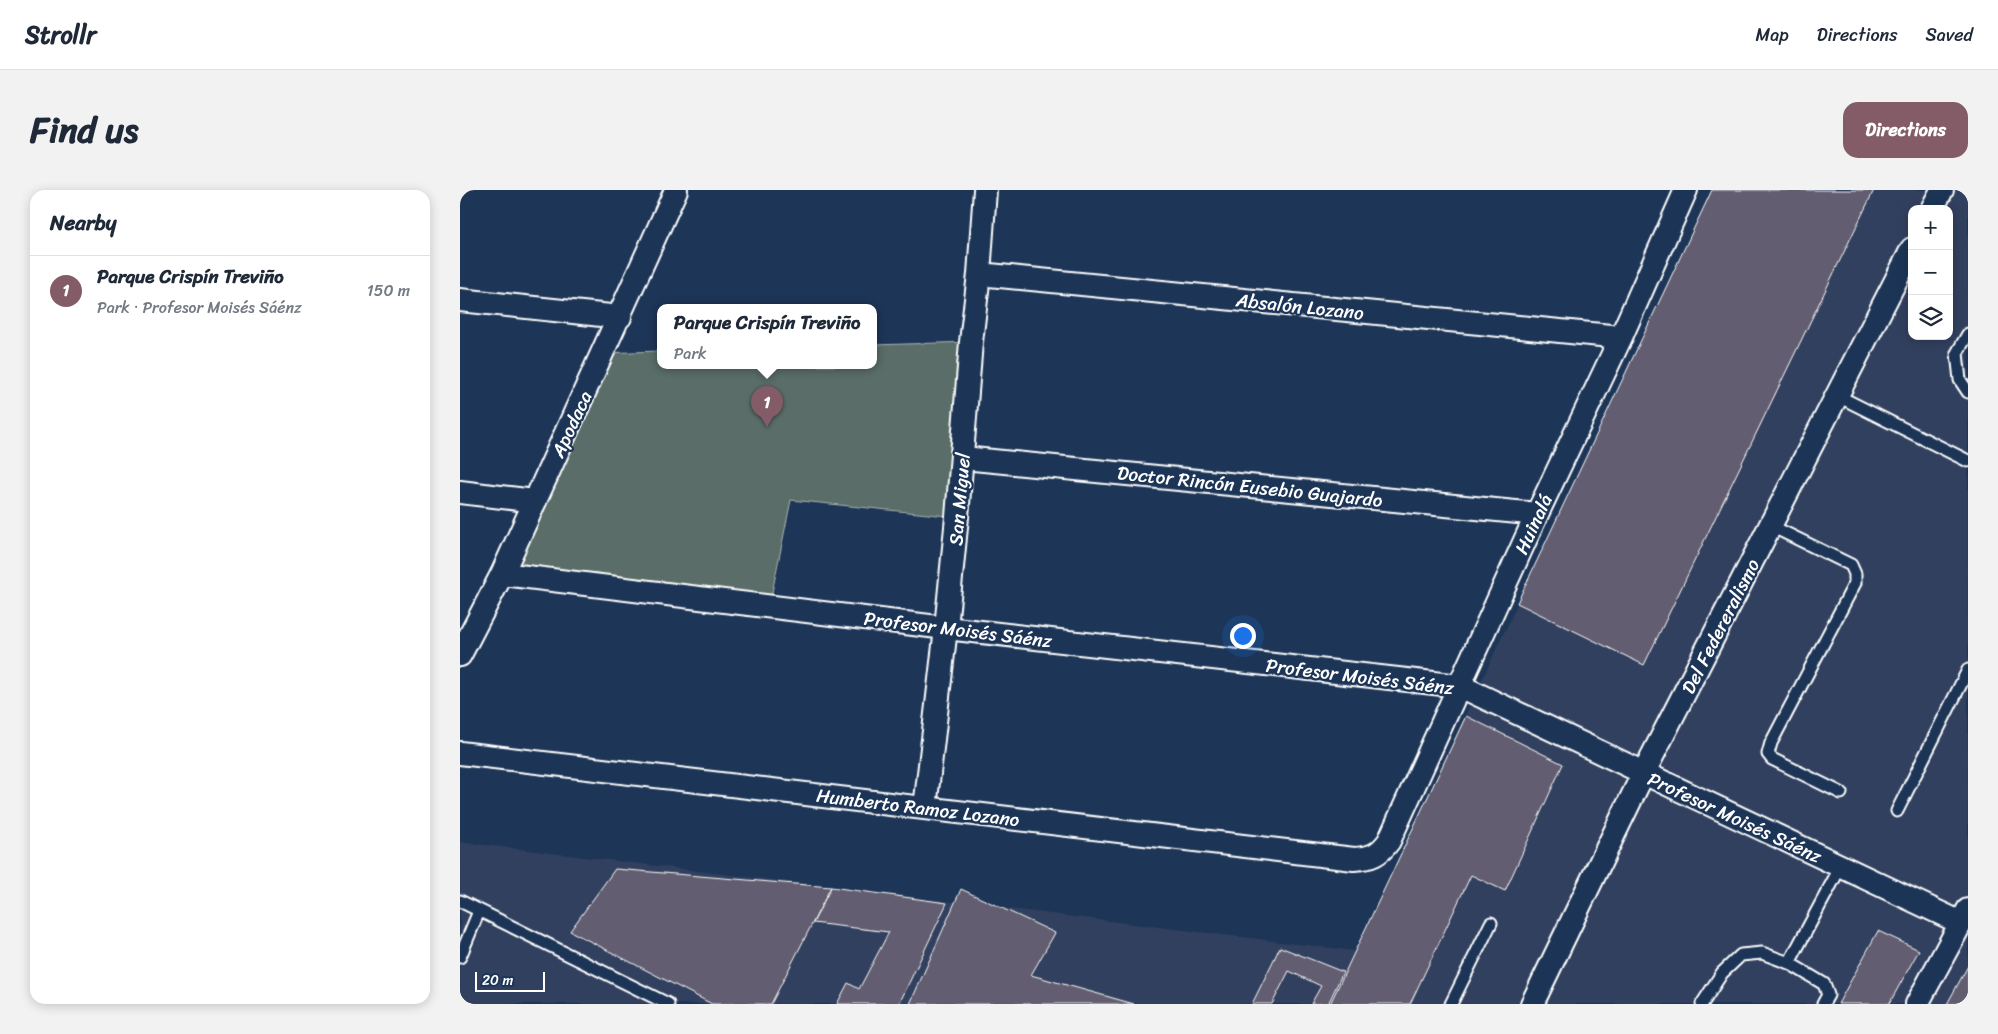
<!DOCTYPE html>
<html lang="en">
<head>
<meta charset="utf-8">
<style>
	body { margin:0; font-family:Sriracha,sans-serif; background:#f2f2f3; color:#1f2937 }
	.controls { position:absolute; right:15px; top:15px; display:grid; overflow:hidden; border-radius:10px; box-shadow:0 2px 12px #0003 }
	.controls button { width:45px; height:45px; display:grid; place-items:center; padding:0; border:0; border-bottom:1px solid #e0e1e3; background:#fff; color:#1f2937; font:25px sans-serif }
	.scale { position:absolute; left:15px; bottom:12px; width:70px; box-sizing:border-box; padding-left:5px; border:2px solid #fff; border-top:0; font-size:14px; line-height:18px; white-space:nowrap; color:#fff; -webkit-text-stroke:4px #1d3557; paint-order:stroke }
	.you { position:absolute; left:782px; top:445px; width:18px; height:18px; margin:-12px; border:4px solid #fff; border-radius:50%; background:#1a73e8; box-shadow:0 0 0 8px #1a73e833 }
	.badge { display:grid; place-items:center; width:32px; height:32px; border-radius:50%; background:#845c67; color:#fff; font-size:16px; font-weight:700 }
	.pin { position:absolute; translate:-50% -41px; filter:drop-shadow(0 1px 2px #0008) }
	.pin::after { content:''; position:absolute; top:26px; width:18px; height:15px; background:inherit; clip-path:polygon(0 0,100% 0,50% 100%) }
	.popup { position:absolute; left:197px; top:114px; width:220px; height:65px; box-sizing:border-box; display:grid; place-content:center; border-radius:10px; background:#fff; filter:drop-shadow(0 1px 4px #0005); font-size:16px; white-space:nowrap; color:#747a83 }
	.popup b { font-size:19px; color:#1f2937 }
	.popup::after { content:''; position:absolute; left:50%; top:100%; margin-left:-10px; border:10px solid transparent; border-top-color:#fff }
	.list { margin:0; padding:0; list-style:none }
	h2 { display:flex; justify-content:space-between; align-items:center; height:65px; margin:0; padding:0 20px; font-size:21px }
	h2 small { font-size:16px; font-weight:400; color:#747a83 }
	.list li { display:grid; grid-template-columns:32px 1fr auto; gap:15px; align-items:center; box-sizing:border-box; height:70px; padding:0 20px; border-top:1px solid #e0e1e3 }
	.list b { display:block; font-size:19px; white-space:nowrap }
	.list p { margin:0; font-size:16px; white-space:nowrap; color:#747a83 }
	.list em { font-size:16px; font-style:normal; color:#747a83 }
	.icon { flex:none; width:28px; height:28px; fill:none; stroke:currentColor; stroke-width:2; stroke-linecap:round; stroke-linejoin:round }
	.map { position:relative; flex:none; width:1508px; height:814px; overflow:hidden; border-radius:15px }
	header { display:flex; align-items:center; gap:30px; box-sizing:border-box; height:70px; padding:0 25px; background:#fff; border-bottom:1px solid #e0e1e3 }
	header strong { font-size:24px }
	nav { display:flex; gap:28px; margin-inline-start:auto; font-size:18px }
	.intro { display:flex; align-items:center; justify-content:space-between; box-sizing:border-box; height:120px; padding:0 30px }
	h1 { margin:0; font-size:35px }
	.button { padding:12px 22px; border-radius:15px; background:#845c67; color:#fff; font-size:18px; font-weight:700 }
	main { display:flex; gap:30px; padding:0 30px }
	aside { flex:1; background:#fff; border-radius:15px; box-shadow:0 2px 12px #0003 }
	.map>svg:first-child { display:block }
	.built { fill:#32415e; fill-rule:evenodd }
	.green { fill:#5a6d68; stroke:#acb6b4 }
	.building { fill:#625d70; stroke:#fff }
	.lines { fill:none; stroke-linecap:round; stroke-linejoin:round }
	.lane-casing { stroke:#fff; stroke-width:15 }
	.street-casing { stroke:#fff; stroke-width:26 }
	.lane { stroke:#1d3557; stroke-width:11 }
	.street { stroke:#1d3557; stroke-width:22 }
	.labels { text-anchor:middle; stroke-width:4.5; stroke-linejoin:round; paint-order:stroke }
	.street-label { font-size:19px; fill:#fff; stroke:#1d3557 }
</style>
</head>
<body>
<header>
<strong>Strollr</strong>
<nav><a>Map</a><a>Directions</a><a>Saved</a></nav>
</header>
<div class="intro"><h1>Find us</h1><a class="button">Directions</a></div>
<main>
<aside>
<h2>Nearby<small></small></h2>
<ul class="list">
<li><span class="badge">1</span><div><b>Parque Crispín Treviño</b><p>Park · Profesor Moisés Sáénz</p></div><em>150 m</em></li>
</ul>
</aside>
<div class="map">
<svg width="1508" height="814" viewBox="0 0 1508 814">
	<rect width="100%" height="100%" fill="#1d3557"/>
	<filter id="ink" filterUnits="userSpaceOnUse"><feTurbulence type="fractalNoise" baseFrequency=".02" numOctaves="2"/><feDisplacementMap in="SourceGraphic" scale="10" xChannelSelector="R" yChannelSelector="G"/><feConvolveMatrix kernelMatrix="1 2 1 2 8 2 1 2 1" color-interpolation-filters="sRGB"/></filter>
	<g filter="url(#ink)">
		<path class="built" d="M 1251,0 L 1508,0 L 1508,814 L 0,814 L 0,652 L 895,761 ZM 1452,19 L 1489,19 L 1489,146 L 1452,146 Z"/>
		<path class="green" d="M 511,152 L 497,327 L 331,310 L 309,417 L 42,384 L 143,163 L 201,161 L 201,176 L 413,176 L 413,155 Z"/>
		<path class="building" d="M 1252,0 L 1414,0 L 1184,475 L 1057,413 Z
			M 1006,526 L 1103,574 L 1045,701 L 1011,685 L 950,814 L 870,814 Z
			M 155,679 L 371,697 L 311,814 L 252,814 L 110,741 Z
			M 371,697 L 487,713 L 439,814 L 377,814 L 388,793 L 399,799 L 429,742 L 353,733 Z
			M 501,699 L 595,743 L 571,785 L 674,814 L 450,814 Z
			M 1418,741 L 1459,760 L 1429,814 L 1378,814 Z
			M 820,757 L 883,782 L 868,814 L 851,814 L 861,796 L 829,781 L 812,814 L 792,814 Z
			M 1508,776 L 1508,814 L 1487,814 Z"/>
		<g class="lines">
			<defs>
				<path id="lane" d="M 1508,144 L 1497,163 L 1500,190 L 1508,202
					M 1378,206 L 1508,271
					M 1311,336 L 1391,375 L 1395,384 L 1395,393 L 1311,553 L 1308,564 L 1312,569 L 1381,603
					M 1437,621 L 1508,480
					M 0,711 L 208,814
					M 0,767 L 19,721
					M 1329,773 L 1381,676
					M 991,814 L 1031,733
					M 1242,814 L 1262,783 L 1281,765 L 1302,763 L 1329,773 L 1364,794 L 1368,805 L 1363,814"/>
				<path id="street" d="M 1472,19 L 1482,0
					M 519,84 L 1161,147
					M 0,110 L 160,127
					M 503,268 L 1077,324
					M 0,302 L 75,311
					M 42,384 L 486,438 L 1000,496 L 1501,733
					M 0,465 L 42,384 L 216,0
					M 0,563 L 894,669 C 911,668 919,665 929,651 L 1077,324 L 1161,147 L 1226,0
					M 465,618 L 486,438 L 497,327 L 511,152 L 519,84 L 525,0
					M 1072,814 L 1183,584 L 1452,59
					M 1457,814 L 1508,720"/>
			</defs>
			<use href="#lane" class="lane-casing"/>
			<use href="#street" class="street-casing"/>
			<use href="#lane" class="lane"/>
			<use href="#street" class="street"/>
		</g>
	</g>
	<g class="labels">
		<g class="street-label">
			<text transform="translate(840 116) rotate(6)" y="7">Absalón Lozano</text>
			<text transform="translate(111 234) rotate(-65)" y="7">Apodaca</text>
			<text transform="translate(790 296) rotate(6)" y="7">Doctor Rincón Eusebio Guajardo</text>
			<text transform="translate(499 309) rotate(-85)" y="7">San Miguel</text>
			<text transform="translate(1073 334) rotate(-65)" y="7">Huinalá</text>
			<text transform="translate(1260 436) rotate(-63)" y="7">Del Federeralismo</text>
			<text transform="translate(498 439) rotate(7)" y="7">Profesor Moisés Sáénz</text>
			<text transform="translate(900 486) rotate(7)" y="7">Profesor Moisés Sáénz</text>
			<text transform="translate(458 617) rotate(7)" y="7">Humberto Ramoz Lozano</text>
			<text transform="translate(1275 627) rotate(25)" y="7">Profesor Moisés Sáénz</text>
		</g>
	</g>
</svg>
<div class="controls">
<button>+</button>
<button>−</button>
<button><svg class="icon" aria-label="layers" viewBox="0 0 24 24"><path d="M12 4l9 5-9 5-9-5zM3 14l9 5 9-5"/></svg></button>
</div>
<div class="scale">20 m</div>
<div class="you"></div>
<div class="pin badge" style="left:307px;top:237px">1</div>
<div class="popup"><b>Parque Crispín Treviño</b>Park</div>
</div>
</main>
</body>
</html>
